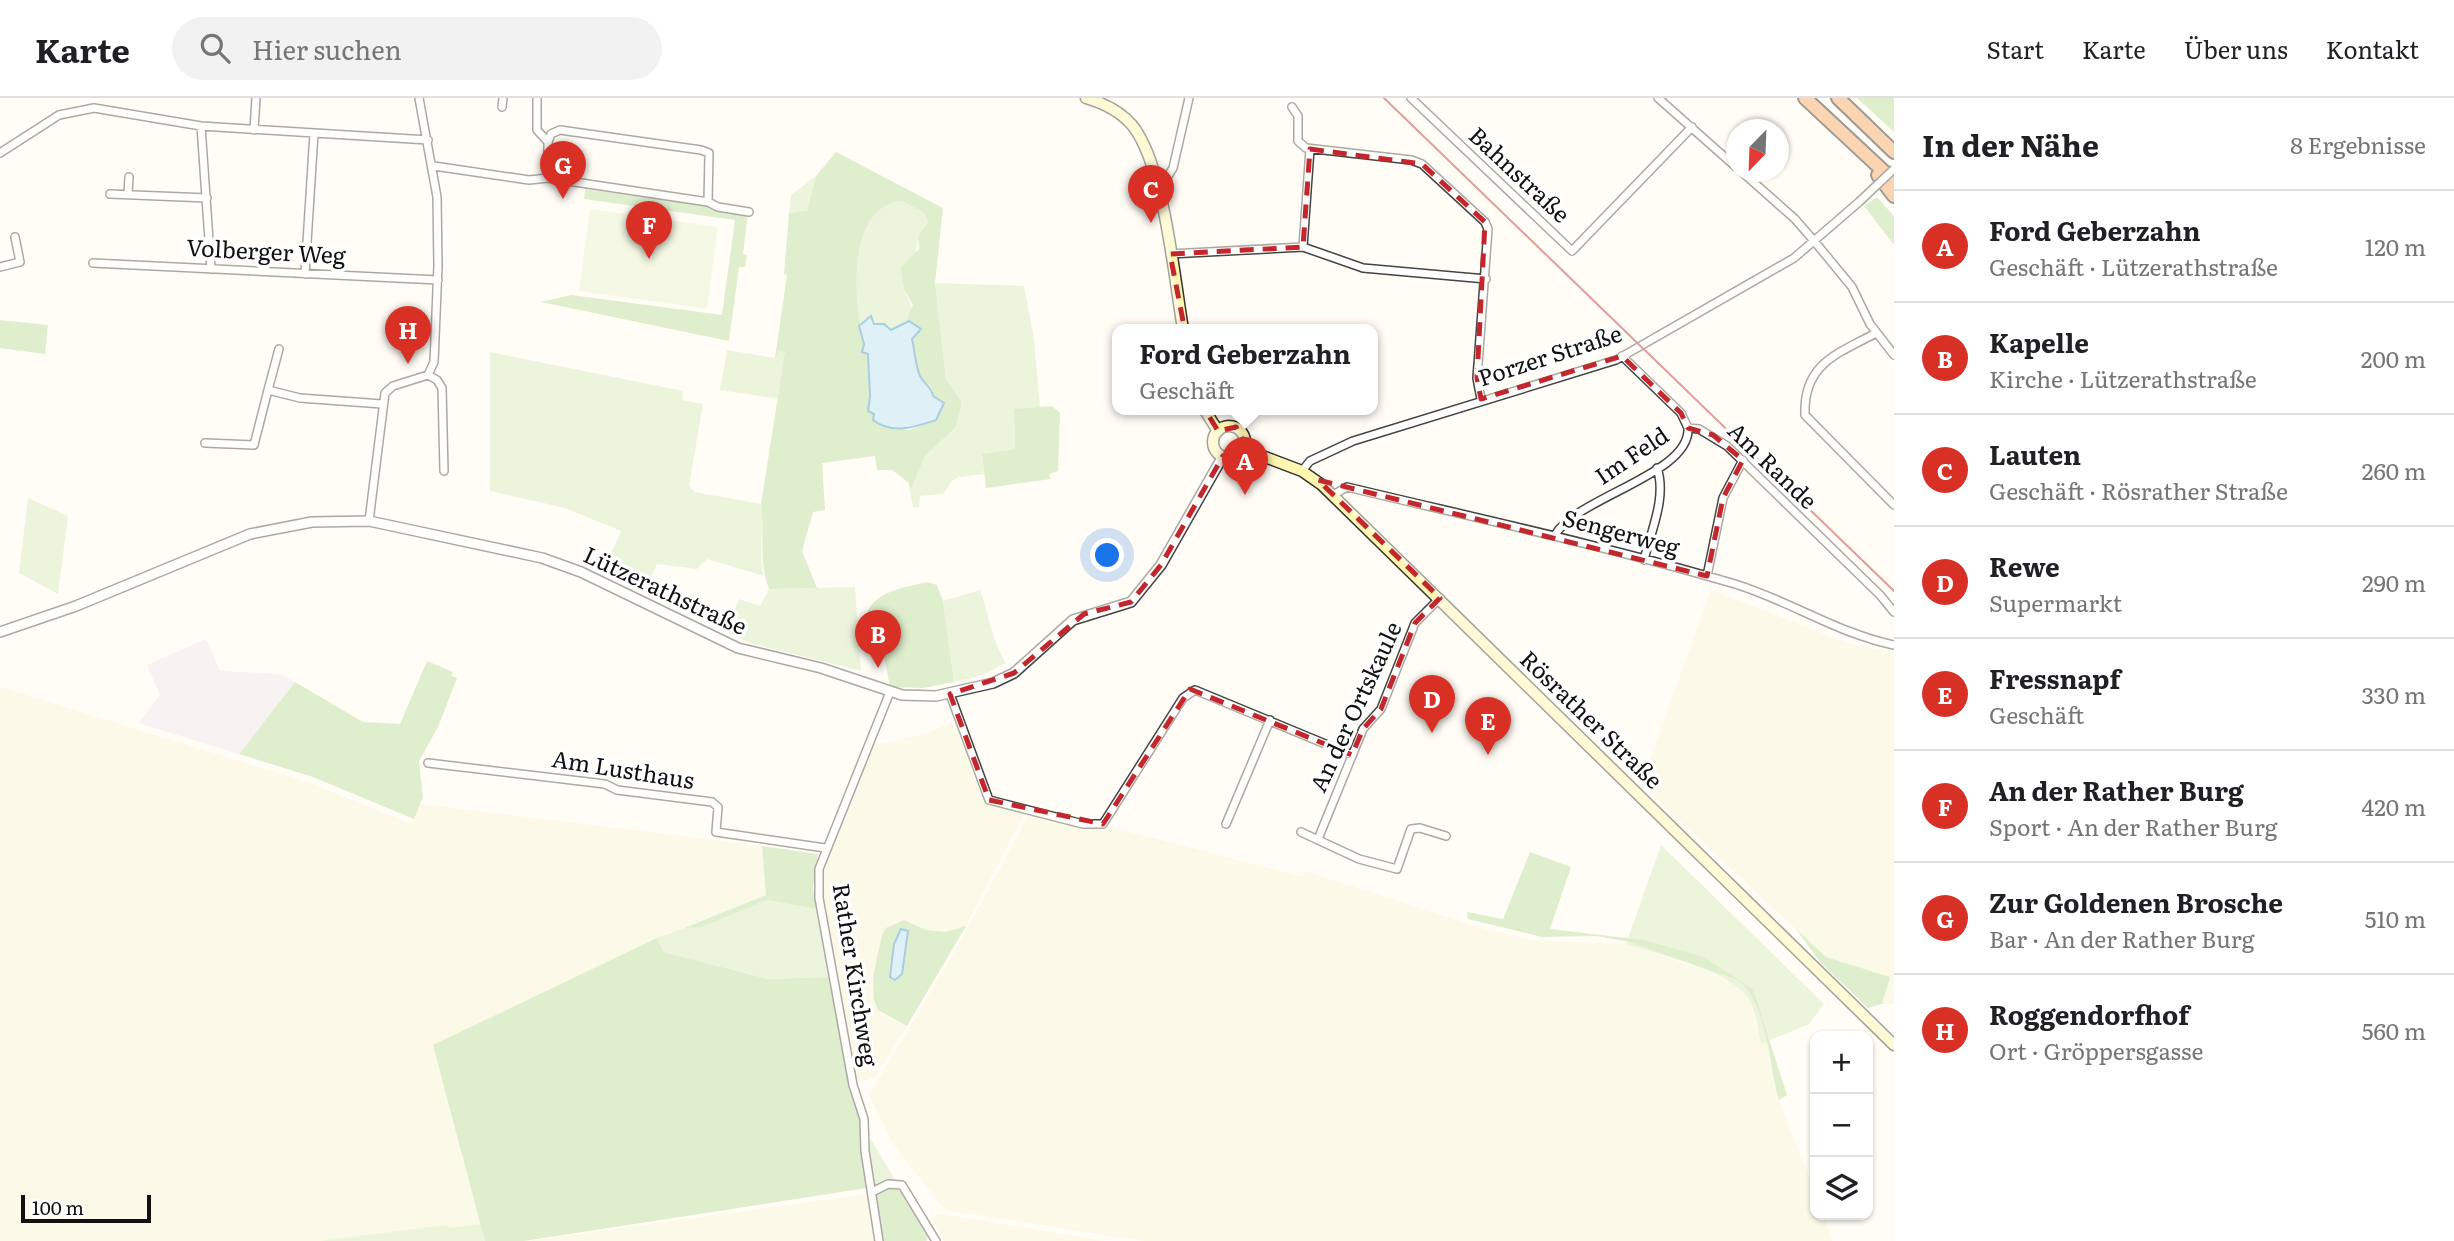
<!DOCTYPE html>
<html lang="de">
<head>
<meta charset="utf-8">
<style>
	body { margin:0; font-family:Literata,serif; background:#f2f2f2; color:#202124 }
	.controls { position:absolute; right:21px; bottom:21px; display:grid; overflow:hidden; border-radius:14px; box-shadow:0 2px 5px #0004 }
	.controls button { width:63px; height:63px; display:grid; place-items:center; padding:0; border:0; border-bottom:2px solid #e0e0e0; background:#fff; color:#202124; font:35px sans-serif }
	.compass { position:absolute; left:1726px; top:21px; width:63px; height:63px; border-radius:50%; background:#fff; box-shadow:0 2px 5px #0004; rotate:203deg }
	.scale { position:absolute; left:21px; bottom:18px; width:130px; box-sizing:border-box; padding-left:7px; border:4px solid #111; border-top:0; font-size:19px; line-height:24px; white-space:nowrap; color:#111; -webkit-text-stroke:5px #fff; paint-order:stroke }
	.you { position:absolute; left:1108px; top:458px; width:24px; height:24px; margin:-18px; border:5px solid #fff; border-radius:50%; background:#1a73e8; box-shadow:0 0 0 10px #1a73e833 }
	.badge { display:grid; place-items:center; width:46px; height:46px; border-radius:50%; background:#d93025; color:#fff; font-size:23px; font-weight:700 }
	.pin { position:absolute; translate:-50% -58px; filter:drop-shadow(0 2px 4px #0008) }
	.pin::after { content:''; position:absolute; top:37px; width:24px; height:21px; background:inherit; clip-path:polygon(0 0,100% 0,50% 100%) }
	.popup { position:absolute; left:1112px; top:226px; width:266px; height:91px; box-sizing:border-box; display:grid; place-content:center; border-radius:14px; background:#fff; filter:drop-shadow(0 2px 5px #0005); font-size:23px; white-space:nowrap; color:#757577 }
	.popup b { font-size:26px; color:#202124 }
	.popup::after { content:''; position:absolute; left:50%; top:100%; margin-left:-14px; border:14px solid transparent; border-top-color:#fff }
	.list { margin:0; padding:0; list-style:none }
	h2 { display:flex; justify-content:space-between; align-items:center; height:91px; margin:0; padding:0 28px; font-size:30px }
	h2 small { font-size:23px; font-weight:400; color:#757577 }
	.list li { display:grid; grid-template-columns:46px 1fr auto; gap:21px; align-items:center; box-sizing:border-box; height:112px; padding:0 28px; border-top:2px solid #e0e0e0 }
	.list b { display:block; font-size:26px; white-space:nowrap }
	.list p { margin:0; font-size:23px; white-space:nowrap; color:#757577 }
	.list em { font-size:23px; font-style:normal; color:#757577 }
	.icon { flex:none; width:38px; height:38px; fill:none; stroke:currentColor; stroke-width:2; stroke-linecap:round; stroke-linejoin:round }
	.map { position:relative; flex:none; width:1894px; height:1143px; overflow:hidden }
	header { display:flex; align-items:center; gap:42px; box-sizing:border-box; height:98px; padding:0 35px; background:#fff; border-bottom:2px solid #e0e0e0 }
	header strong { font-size:33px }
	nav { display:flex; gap:38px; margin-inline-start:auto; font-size:24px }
	.search { width:490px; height:63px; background:#f2f2f2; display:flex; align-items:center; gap:18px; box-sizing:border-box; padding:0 24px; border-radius:38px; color:#757577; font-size:26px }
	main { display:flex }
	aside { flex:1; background:#fff }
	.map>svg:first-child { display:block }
	.industrial { fill:#eee6ef }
	.farmland { fill:#f6f3d4 }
	.green { fill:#d5ebbd }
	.forest { fill:#b9dc9c; fill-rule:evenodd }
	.pitch { fill:#e6f2cf }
	.water { fill:#b9e0f7; stroke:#3f96cf; stroke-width:2 }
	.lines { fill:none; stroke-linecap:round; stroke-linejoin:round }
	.minor-casing { stroke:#444; stroke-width:10 }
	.tertiary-casing { stroke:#444; stroke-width:12 }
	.secondary-casing { stroke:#333; stroke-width:13 }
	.motorway-casing { stroke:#222; stroke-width:16 }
	.minor { stroke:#fff; stroke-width:7 }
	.tertiary { stroke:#fff; stroke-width:9 }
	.secondary { stroke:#fff6b0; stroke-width:10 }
	.motorway { stroke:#f5a25d; stroke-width:12 }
	.tram { stroke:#c4262e; stroke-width:2 }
	.minor-bridge-casing { stroke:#444; stroke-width:10; stroke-linecap:butt }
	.minor-bridge { stroke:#fff; stroke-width:7 }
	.marked { fill:none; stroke:#c4262e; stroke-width:5; stroke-dasharray:14 9; stroke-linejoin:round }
	.labels { text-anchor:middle; stroke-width:7; stroke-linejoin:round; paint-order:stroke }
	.street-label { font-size:23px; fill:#111; stroke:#fff }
</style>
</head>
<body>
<header>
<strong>Karte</strong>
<div class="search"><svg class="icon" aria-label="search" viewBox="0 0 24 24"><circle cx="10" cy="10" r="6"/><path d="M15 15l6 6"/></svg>Hier suchen</div>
<nav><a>Start</a><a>Karte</a><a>Über uns</a><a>Kontakt</a></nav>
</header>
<main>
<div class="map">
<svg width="1894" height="1143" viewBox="0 0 1894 1143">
	<rect width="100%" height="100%" fill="#fffdf5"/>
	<path class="industrial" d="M 206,541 L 220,573 L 281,576 L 295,584 L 239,656 L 138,625 L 160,597 L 147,567 Z"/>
	<path class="farmland" d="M 1711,492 L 1850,546 L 1894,555 L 1894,906 L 1882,906 L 1890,879 L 1826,859 L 1641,687 Z
		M 0,589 L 304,683 L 409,725 L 420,706 L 762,748 L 766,797 L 657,840 L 434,947 L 481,1126 L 343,1143 L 0,1143 Z
		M 953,624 L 981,696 L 996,709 L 1024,716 L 966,828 L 946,834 L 926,832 L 904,822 L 886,830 L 873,879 L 874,902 L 882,916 L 907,928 L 875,978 L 863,984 L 857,983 L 825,814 L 822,788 L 823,768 L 872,648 L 928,635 Z
		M 1029,717 L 1079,729 L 1102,727 L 1303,779 L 1305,773 L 1484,831 L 1533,842 L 1626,846 L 1706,873 L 1740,889 L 1750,903 L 1761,945 L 1769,943 L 1787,997 L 1779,1003 L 1815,1094 L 1815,1117 L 1823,1117 L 1832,1143 L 1144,1143 L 945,1112 L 893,1046 L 869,997 L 956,851 Z
		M 867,1096 L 874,1143 L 528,1143 Z
		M 941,1116 L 1103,1143 L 944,1143 L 931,1120 Z"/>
	<path class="green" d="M 816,78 L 807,114 L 789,115 L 791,97 Z
		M 902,103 L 924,115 L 928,124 L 917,144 L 916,155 L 900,170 L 904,191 L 913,212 L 906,224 L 891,232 L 867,222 L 859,228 C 855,190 850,108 902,103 Z
		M 935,185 L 1024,188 L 1034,241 L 1040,309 L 1014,311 L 1015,351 L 982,356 L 984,376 L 959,379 L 952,383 L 943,396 L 920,398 L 919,409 L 913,409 L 910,394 L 925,358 L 956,329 L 962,304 L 946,281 Z
		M 727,252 L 774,260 L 778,252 L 786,254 L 779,301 L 720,292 Z
		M 490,254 L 683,293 L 682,302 L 703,306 L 689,388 L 695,394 L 761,406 C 764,428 758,460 764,478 L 707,461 L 697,471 L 657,466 L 651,479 L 658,490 L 655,496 L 604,471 L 621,433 L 565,410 L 490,393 Z
		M 28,400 L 68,418 L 58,496 L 19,475 Z
		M 855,489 L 861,573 L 750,545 L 726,534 L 739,501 L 760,508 L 769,491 Z
		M 980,492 C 989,517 992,544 1006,565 L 983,577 L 954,584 L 943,503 Z
		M 1661,747 L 1824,906 L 1809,926 L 1761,946 C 1758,932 1756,915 1750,903 C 1736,874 1656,856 1626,846 Z
		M 767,802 L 816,811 L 828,879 L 768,881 L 664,854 L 657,840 L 684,830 L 701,828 Z
		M 871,1041 L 895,1082 L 873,1088 L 867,1044 Z
		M 481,1126 L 485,1143 L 320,1143 L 447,1127 L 448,1130 Z"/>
	<path class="forest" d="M 1857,0 L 1894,0 L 1894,34 Z
		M 836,54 L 943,110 L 935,185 L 946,281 L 962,304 L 956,329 L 925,358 L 910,394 L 909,385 L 892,372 L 877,372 L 875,358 L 822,365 L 825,412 L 813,414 L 802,453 L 817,490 L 769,491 C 758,460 765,438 761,406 L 785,254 L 778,253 L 775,260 L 787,177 L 784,176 L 789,115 L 807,113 L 816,78 ZM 902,103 L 924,115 L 928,124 L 918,139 L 919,151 L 900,170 L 904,191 L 913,207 L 906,224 L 920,230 L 912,241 L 918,276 L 931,289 L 933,298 L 944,305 L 936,322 L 909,332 L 880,326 L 874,316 L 868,313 L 870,298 L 868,256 L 863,254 L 864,246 C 854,207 845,109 902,103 Z
		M 585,91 L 748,114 L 743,156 L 747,157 L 745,169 L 739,169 L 729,243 L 541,204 L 571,197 L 722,217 L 735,122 L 584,101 Z
		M 1877,99 L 1894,118 L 1894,147 L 1864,108 Z
		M 0,222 L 48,227 L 45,256 L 0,250 Z
		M 1052,308 L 1060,315 L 1058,373 L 1049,376 L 1051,381 L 986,390 L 982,356 L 1015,351 L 1014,311 Z
		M 927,484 L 937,487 L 943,503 L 954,584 L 923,590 L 890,589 L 881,542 L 871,541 C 869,535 865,525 866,519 C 871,493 907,489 927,484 Z
		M 427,563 L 453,574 L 452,578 L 457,580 L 438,629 L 419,663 L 423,699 L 414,721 L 313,679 L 239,656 L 295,584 L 363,624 L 400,626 Z
		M 762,748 L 818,756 L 813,789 L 816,811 L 767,802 L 701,829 L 684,830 L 766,797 Z
		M 1530,754 L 1571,769 L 1550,831 L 1644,842 L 1704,859 L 1753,891 L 1787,997 L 1779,1002 C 1769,967 1767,905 1738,882 L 1630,844 L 1596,838 L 1542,839 L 1468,821 L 1467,814 L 1503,821 Z
		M 904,822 L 926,832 L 946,834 L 966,828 L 907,928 L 878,912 L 874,902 L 873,879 L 882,837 L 886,830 Z
		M 1796,831 L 1826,859 L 1890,879 L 1882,906 L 1868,910 L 1820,864 Z
		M 657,840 L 664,854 L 768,881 L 828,879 L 861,1030 L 867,1090 L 524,1143 L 485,1143 L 433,947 Z
		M 893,1089 L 903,1095 L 929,1138 L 926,1143 L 882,1143 L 876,1098 L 883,1090 Z"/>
	<path class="pitch" d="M 590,111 L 718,129 L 707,211 L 579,193 Z"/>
	<path class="water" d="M 871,218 L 874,226 L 884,226 L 891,232 L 909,223 L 921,231 L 912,241 C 915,253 915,267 920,278 C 924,286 931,288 933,298 L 944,305 L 936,322 C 915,329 893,337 873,322 L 874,316 L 868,313 L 870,298 L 868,256 L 862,254 L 864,246 L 859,228 Z
		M 901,831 L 908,833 L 902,876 L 895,882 L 890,879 L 894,846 Z"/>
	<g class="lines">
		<defs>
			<path id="minor" d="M 537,0 L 537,32 L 548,44
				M 1411,0 L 1572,153 L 1692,29
				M 1658,0 L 1736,69
				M 502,9 L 503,0
				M 1292,9 L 1298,18 L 1298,43 L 1306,50 L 1411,62 L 1422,66 L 1485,124 L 1488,131 L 1477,280 L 1481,301
				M 201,28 L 211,171
				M 254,32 L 256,0
				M 0,55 L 59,17 L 94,10 L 201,28 L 428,42
				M 434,68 L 529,82 L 548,80 L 708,104 L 718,109 L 749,114
				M 1742,74 L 1795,121 L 1815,144 L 1852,189 L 1870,226 L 1894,257
				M 548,80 L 548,44 L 551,36 L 560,32 L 701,52 L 709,55 L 708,104
				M 1156,82 L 1168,78 L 1173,70 L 1189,0
				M 110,96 L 207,100
				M 128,96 L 129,79
				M 1303,149 L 1310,51
				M 1170,156 L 1303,149 L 1363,170 L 1486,181
				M 93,165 L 438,182
				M 0,169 L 20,164 L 15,139
				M 305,176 L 314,35
				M 1876,235 C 1837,256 1803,266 1805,317 L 1894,407
				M 1622,258 L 1681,315 L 1688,330 L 1699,331 L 1727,348 L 1880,497 L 1894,514
				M 428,277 L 437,282 L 442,290 L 444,373
				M 268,292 L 279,251
				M 205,345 L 254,347 L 268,292 L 300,300 L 382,306
				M 1302,373 L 1310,363 L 1353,343 L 1616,262 L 1794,160 L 1859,104
				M 1333,397 L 1347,389 C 1476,420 1607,448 1735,486 C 1790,503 1837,535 1894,547
				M 369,423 L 385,295 L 393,288 L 428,277 L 434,264 L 438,168 L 437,99 L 419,0
				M 1555,437 C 1577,399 1691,376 1688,330
				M 1644,462 C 1651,433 1667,399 1657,370
				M 1707,478 L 1723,400 L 1743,362
				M 950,596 L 989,702 L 1083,726 L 1103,726 L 1183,600 L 1195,592 L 1352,657
				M 428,665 L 605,686 L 617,692 L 712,704 L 718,709 L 716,734 L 825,750
				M 1226,726 L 1270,622
				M 1301,734 L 1359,761 L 1397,771 L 1411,731 L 1420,730 L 1446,738
				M 1318,741 L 1363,631 L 1381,611 L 1415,525 L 1440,500
				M 872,1094 L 888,1086 L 902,1087 L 936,1143
				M 879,1143 L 865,1053 L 864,1021 L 853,987 L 819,800 L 819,771 L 890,594"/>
			<path id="tertiary" d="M 0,534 L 76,508 L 250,436 L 312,424 L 369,423 L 542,460 L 581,474 L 738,550 L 821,570 L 902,597 L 936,598 L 993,585 L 1014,575 L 1073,522 L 1131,504 L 1161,467 L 1223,358"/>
			<path id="secondary" d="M 1086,0 C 1103,5 1120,13 1132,27 C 1164,66 1174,179 1183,231
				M 1204,311 L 1218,333
				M1213 344a16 16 0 1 1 32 0a16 16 0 1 1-32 0Z
				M 1244,351 L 1302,373 L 1322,387 L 1894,947"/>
			<path id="motorway" d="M 1805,0 L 1894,83
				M 1838,0 L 1894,54
				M 1878,77 L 1894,98"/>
		</defs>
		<use href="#minor" class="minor-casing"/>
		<use href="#tertiary" class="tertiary-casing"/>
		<use href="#secondary" class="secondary-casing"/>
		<use href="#motorway" class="motorway-casing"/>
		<use href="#minor" class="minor"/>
		<use href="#tertiary" class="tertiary"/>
		<use href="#secondary" class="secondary"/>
		<use href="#motorway" class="motorway"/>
		<path class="tram" d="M 1384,0 L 1894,493"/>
		<defs>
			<path id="minor-bridge" d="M 1859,104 L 1894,71"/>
		</defs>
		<use href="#minor-bridge" class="minor-bridge-casing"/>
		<use href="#minor-bridge" class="minor-bridge"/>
	</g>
	<path d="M0 0H1894V1143H0ZM 1310,51 L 1422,66 L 1485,124 L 1477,280 L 1481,301 L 1622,258 L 1681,315 L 1688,330 L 1713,337 L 1743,362 L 1723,400 L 1707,478 L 1318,382 L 1440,500 L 1415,525 L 1381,611 L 1363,631 L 1352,657 L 1190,591 L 1103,726 L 989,702 L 950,596 L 1014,575 L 1084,516 L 1131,504 L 1161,467 L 1223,358 L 1237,357 L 1245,346 L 1236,329 L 1218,333 L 1198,300 L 1170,156 L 1303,149 Z" fill="#fffdf5" fill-opacity=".55" fill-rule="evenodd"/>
	<path class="marked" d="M 1310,51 L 1422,66 L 1485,124 L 1477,280 L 1481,301 L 1622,258 L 1681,315 L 1688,330 L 1713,337 L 1743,362 L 1723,400 L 1707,478 L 1318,382 L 1440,500 L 1415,525 L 1381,611 L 1363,631 L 1352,657 L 1190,591 L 1103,726 L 989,702 L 950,596 L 1014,575 L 1084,516 L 1131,504 L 1161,467 L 1223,358 L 1237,357 L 1245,346 L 1236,329 L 1218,333 L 1198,300 L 1170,156 L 1303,149 Z"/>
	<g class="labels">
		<g class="street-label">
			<text transform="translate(1519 77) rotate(43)" y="8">Bahnstraße</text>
			<text transform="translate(266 154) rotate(3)" y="8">Volberger Weg</text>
			<text transform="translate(1550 258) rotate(-18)" y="8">Porzer Straße</text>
			<text transform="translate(1632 358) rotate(-34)" y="8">Im Feld</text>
			<text transform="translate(1772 368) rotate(44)" y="8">Am Rande</text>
			<text transform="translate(1621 435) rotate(15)" y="8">Sengerweg</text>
			<text transform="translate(665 493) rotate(25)" y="8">Lützerathstraße</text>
			<text transform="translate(1356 609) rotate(-65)" y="8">An der Ortskaule</text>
			<text transform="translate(1591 622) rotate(44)" y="8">Rösrather Straße</text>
			<text transform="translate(623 672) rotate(9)" y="8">Am Lusthaus</text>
			<text transform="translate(855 877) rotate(81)" y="8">Rather Kirchweg</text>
		</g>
	</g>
</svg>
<div class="controls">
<button>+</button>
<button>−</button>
<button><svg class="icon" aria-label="layers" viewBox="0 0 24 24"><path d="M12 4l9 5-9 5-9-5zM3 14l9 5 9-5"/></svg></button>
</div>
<svg class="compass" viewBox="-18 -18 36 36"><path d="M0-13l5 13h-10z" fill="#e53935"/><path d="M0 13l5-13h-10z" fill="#757577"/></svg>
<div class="scale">100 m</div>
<div class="you"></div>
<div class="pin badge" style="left:1245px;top:397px">A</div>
<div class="popup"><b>Ford Geberzahn</b>Geschäft</div>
<div class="pin badge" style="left:878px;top:570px">B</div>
<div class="pin badge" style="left:1151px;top:125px">C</div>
<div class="pin badge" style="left:1432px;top:635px">D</div>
<div class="pin badge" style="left:1488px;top:657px">E</div>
<div class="pin badge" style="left:649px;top:161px">F</div>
<div class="pin badge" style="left:563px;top:101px">G</div>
<div class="pin badge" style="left:408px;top:266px">H</div>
</div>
<aside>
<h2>In der Nähe<small>8 Ergebnisse</small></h2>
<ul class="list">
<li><span class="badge">A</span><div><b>Ford Geberzahn</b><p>Geschäft · Lützerathstraße</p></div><em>120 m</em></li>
<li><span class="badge">B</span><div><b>Kapelle</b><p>Kirche · Lützerathstraße</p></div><em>200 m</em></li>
<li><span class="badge">C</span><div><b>Lauten</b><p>Geschäft · Rösrather Straße</p></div><em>260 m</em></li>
<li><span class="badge">D</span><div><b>Rewe</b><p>Supermarkt</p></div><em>290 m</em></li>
<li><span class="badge">E</span><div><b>Fressnapf</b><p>Geschäft</p></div><em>330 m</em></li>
<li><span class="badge">F</span><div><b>An der Rather Burg</b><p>Sport · An der Rather Burg</p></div><em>420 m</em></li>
<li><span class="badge">G</span><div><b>Zur Goldenen Brosche</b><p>Bar · An der Rather Burg</p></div><em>510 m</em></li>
<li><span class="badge">H</span><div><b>Roggendorfhof</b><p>Ort · Gröppersgasse</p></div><em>560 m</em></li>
</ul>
</aside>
</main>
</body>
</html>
